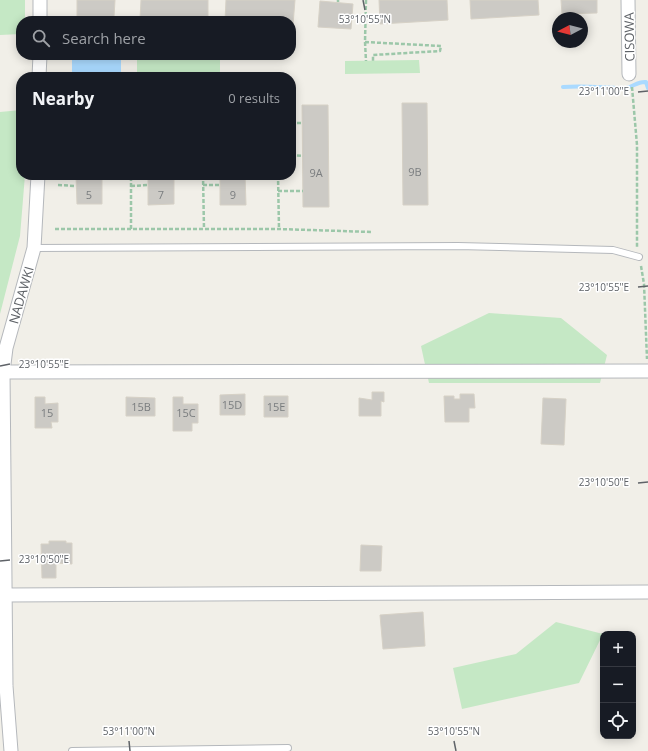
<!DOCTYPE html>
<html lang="en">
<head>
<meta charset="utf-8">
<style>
	body { margin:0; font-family:"Open Sans",sans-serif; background:#20242c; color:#f1f3f6 }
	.controls { position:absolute; right:12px; bottom:12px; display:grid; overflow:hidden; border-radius:8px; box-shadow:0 2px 10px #0003 }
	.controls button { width:36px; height:36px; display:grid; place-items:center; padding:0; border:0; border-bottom:1px solid #363941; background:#171b24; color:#f1f3f6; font:20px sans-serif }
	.compass { position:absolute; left:552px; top:12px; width:36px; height:36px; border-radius:50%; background:#171b24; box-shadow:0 2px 10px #0003; rotate:263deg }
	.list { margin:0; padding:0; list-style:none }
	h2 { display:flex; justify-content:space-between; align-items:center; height:52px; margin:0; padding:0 16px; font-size:17px }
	h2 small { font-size:13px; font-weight:400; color:#9ea1a6 }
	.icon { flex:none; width:22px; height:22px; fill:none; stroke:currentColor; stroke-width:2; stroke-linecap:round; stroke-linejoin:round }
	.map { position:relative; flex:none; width:648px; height:751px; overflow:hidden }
	.search { position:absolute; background:#171b24; box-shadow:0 2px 10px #0003; left:16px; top:16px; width:280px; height:44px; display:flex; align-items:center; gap:10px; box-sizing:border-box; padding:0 14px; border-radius:16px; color:#9ea1a6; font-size:15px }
	.panel { position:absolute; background:#171b24; box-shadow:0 2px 10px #0003; left:16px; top:72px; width:280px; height:108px; border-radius:16px }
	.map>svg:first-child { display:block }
	.green { fill:#c5e8c5 }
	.water { fill:#aadaff }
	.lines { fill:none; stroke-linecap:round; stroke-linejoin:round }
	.stream { stroke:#aadaff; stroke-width:4 }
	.building { fill:#cccac5; stroke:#d6d1c6 }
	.lane-casing { stroke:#b5b8bc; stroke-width:8 }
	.street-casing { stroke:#b5b8bc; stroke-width:15 }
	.path { stroke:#9cc7a9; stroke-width:2.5; stroke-dasharray:4 2; stroke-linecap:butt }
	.lane { stroke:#fff; stroke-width:6 }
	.street { stroke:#fff; stroke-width:13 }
	.ticks { fill:none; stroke:#5f6368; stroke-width:1.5 }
	.labels { text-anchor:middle; stroke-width:3; stroke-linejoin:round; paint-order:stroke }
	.number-label { font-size:11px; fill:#7a7d7f }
	.street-label { font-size:13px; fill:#5f6368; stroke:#fff }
	.ticks-label { font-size:10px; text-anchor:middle; fill:#5f6368; stroke:#fff; stroke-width:3; stroke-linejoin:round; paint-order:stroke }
</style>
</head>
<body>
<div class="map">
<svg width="648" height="751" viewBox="0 0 648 751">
	<rect width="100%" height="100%" fill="#f1efe8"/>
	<path class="green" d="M 0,0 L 25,0 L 25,21 L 21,21 L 21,34 L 0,35 Z
		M 137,55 L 220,55 L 220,74 L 137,73 Z
		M 419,60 L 420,73 L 345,74 L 345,61 Z
		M 21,110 L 21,175 L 25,175 L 20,236 L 0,314 L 0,112 Z
		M 489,313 L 561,318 L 607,355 L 600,383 L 429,383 L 421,346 Z
		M 556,622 L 603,634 L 579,683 L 462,709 L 453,668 L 516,654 Z"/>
	<path class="water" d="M 72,55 L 121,55 L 121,77 L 72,77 Z"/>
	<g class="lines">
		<path class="stream" d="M 563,87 C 584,85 605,88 626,88 C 633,87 638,81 646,82 L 648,88"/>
	</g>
	<path class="building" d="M 77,0 L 115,0 L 114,17 L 77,16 Z
		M 141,0 L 208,0 L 208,21 L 140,19 Z
		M 226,0 L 295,0 L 293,25 L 291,25 L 291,21 L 225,21 Z
		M 379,0 L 447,0 L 448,20 L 380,24 Z
		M 470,0 L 538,0 L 539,15 L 471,19 Z
		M 561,0 L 597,0 L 597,13 L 562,14 Z
		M 320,1 L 353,4 L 351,29 L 318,27 Z
		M 402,103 L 427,103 L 428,205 L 403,205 Z
		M 302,105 L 328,105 L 329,207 L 303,207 Z
		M 76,175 L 102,175 L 102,204 L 77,204 Z
		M 148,175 L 174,175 L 174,204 L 148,205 Z
		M 220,175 L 245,175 L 246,205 L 220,205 Z
		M 372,392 L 384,392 L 384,402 L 381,401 L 381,416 L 359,416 L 359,398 L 372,400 Z
		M 245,394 L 245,415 L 220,415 L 220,395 Z
		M 460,394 L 474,394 L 475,408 L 469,408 L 469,422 L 445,422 L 444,396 L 454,396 L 454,399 L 460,399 Z
		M 264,396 L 288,396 L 288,417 L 264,417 Z
		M 35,397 L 45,397 L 45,404 L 58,403 L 58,422 L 51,422 L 52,428 L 35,428 Z
		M 126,397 L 155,398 L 155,416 L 126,416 Z
		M 173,397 L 183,397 L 183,404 L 198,404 L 198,423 L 192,423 L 192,431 L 173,431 Z
		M 543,398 L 566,399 L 564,445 L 541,444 Z
		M 49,541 L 66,541 L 66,543 L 72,543 L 72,564 L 56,563 L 56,578 L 42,578 L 41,544 L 49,544 Z
		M 361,545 L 382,546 L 381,571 L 360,571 Z
		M 423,612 L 425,646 L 383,649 L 380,615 Z"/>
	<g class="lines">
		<defs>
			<path id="lane" d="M 34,248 L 458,246 L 613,250 L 639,257
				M 72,751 L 288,748"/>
			<path id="street" d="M 628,0 L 629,74
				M 40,21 L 40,0
				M 39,77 L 40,55
				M 3,372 L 648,371
				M 6,595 L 648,592
				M 11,751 L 6,686 L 3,372 L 6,348 L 34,248 L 38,175"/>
		</defs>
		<use href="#lane" class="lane-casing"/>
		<use href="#street" class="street-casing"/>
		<path class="path" d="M 366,0 L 365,42 L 441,46 L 440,51 L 373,55 L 373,61
			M 338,2 L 338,0
			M 365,42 L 366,61
			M 632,87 L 637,145 L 637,247
			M 291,123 L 302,123
			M 291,155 L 303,156
			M 203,175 L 204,229
			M 278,175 L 279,229
			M 58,185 L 76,186
			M 203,185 L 220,185
			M 131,186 L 148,185
			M 278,191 L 303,191
			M 55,229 L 279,229 L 372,232
			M 131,229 L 131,175
			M 641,266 L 644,284 L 647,359"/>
		<use href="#lane" class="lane"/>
		<use href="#street" class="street"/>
	</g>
	<path class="ticks" d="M 363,0 L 365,10M 638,92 L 648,91M 638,287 L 648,286M 0,366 L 10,364M 638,483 L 648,482M 0,561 L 10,560M 129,741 L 130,751M 454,741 L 456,751"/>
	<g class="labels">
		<g class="number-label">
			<text x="415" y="176">9B</text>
			<text x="316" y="177">9A</text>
			<text x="89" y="199">5</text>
			<text x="161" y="199">7</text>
			<text x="233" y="199">9</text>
			<text x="232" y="409">15D</text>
			<text x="141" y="411">15B</text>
			<text x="276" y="411">15E</text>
			<text x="47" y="417">15</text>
			<text x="186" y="417">15C</text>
		</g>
		<g class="street-label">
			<text transform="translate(629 37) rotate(-91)" y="5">CISOWA</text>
			<text transform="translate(21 295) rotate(-74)" y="5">NADAWKI</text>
		</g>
	</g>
	<g class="ticks-label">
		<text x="365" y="23">53°10'55"N</text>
		<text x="604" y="95">23°11'00"E</text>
		<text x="604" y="291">23°10'55"E</text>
		<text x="44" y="368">23°10'55"E</text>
		<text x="604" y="486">23°10'50"E</text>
		<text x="44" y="563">23°10'50"E</text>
		<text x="129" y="735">53°11'00"N</text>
		<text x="454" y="735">53°10'55"N</text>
	</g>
</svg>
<div class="controls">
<button>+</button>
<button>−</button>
<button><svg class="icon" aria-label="locate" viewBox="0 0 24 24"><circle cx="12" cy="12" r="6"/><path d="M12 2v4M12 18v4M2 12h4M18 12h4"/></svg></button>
</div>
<svg class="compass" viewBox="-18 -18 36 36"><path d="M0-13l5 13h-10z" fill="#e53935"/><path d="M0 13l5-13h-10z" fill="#9ea1a6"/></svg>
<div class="search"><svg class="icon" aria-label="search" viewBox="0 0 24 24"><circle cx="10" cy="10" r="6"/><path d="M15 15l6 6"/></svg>Search here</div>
<section class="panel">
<h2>Nearby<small>0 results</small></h2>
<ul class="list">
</ul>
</section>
</div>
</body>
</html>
